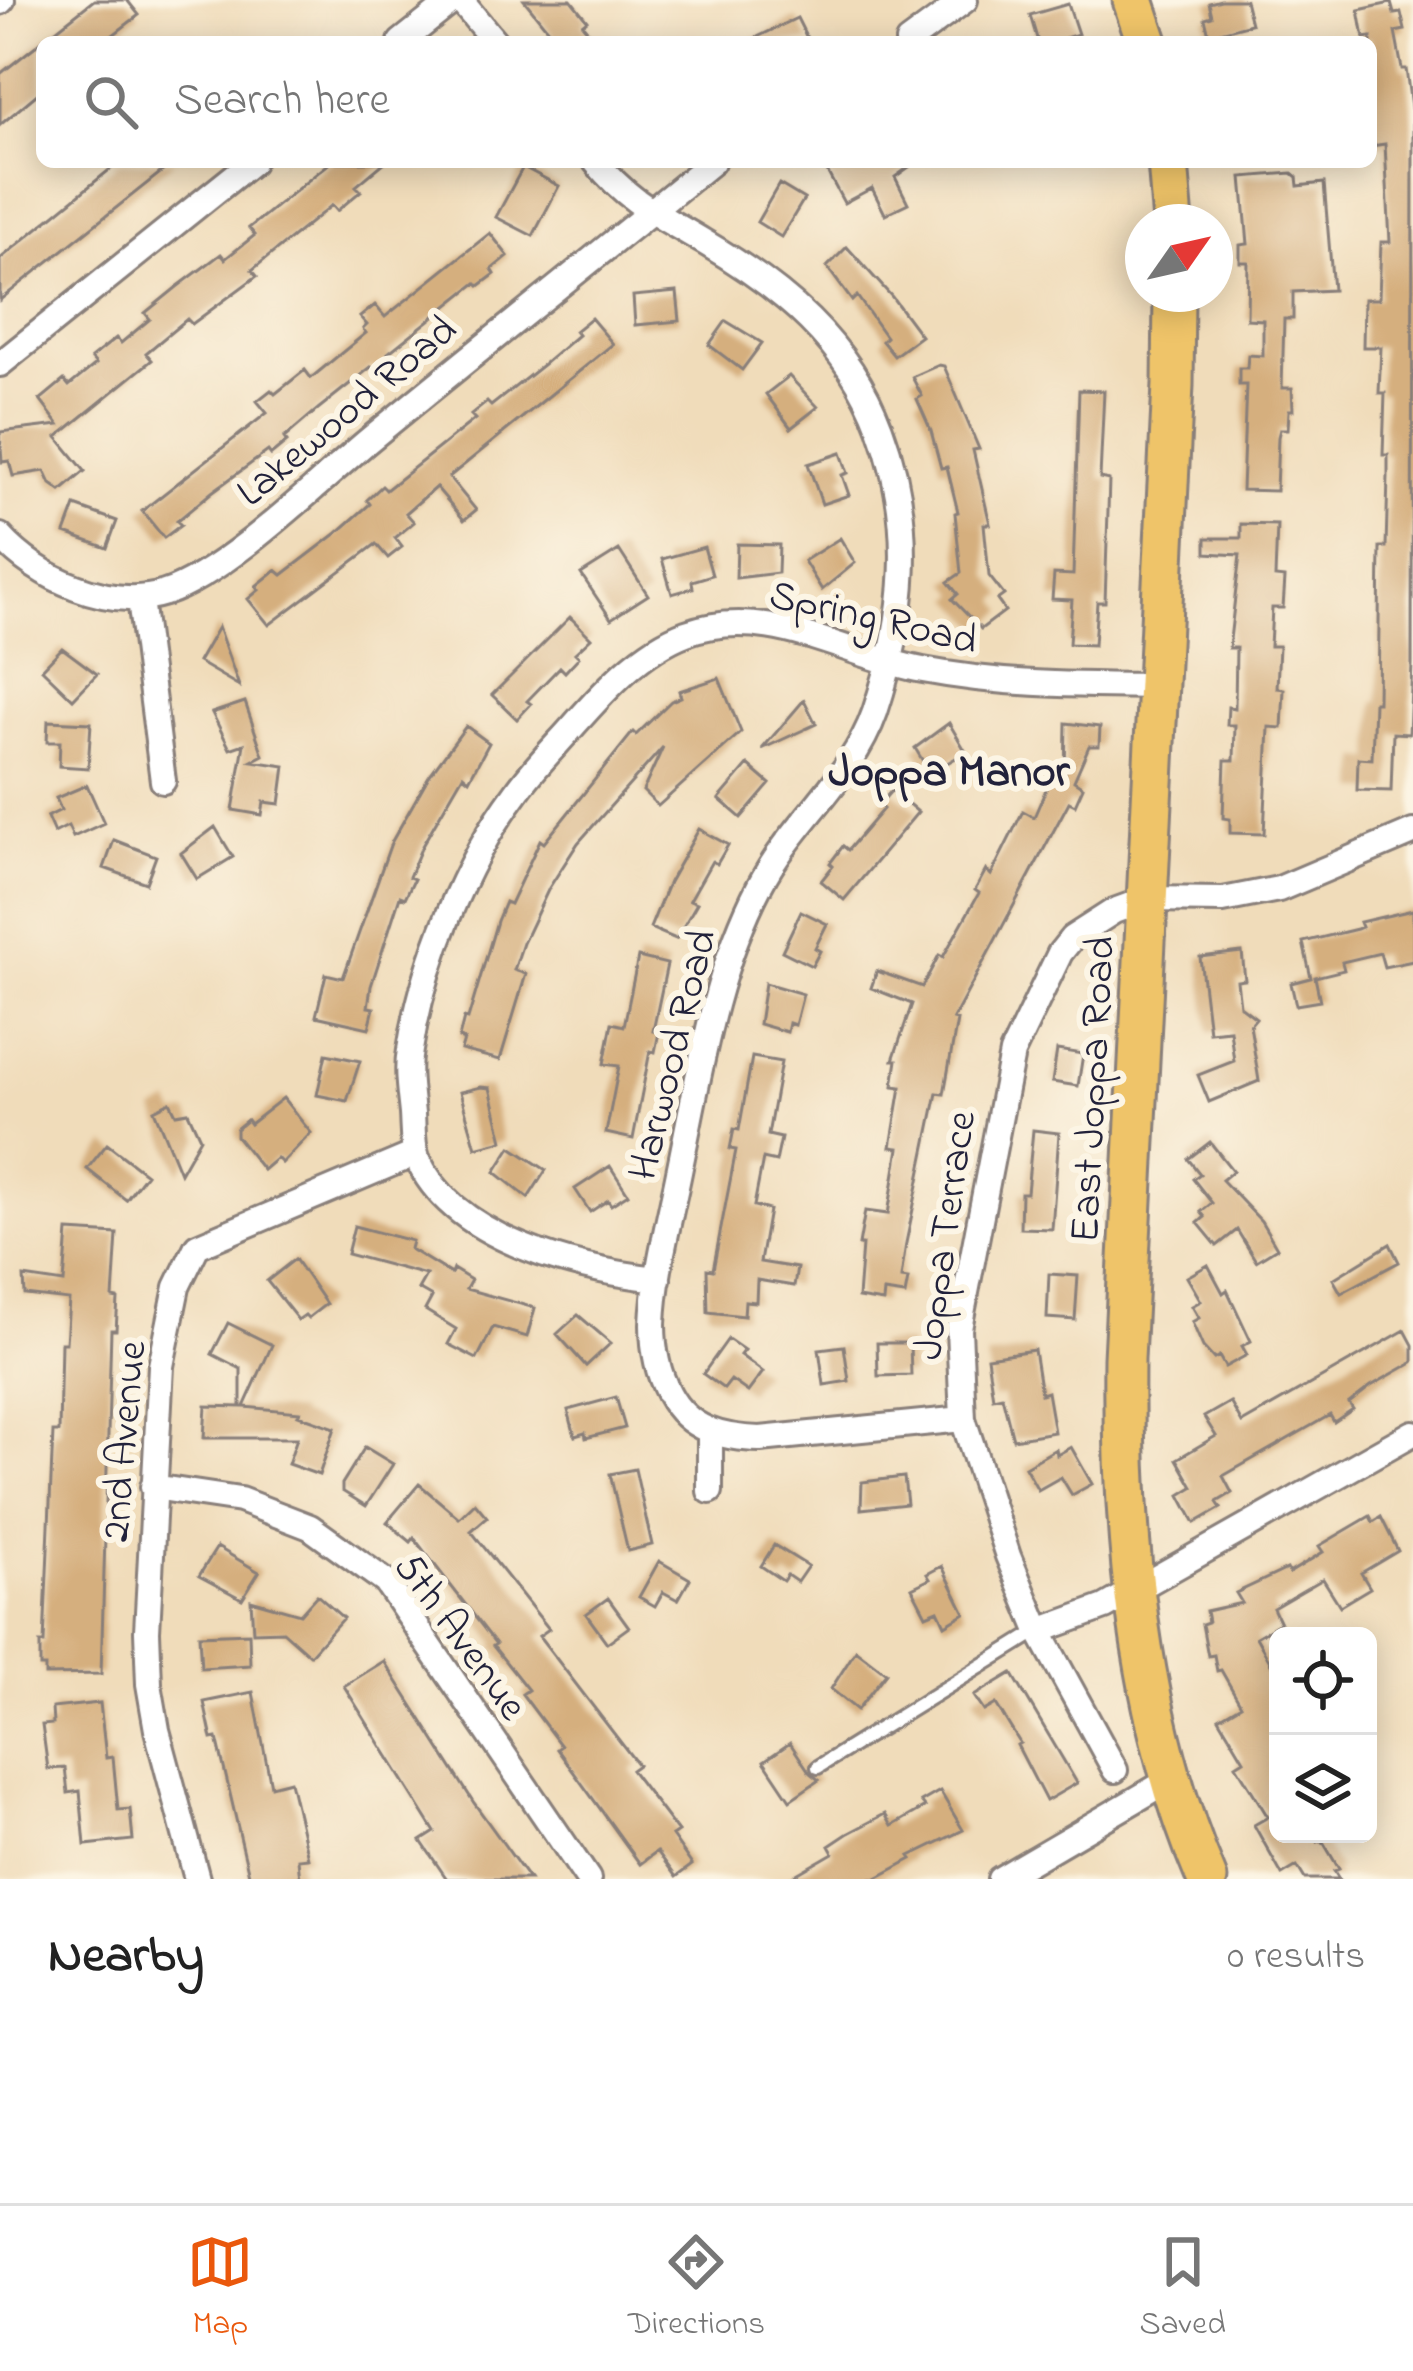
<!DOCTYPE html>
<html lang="en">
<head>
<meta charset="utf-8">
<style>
	body { margin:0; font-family:"Indie Flower",sans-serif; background:#f6f6f6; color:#222 }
	.controls { position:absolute; right:36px; bottom:36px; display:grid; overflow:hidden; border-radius:18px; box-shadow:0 6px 30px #0003 }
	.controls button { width:108px; height:108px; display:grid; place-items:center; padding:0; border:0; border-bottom:3px solid #e0e0e0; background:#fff; color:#222; font:60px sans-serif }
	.compass { position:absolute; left:1125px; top:204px; width:108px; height:108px; border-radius:50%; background:#fff; box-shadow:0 6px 30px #0003; rotate:56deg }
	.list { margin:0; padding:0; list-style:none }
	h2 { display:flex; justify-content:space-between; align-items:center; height:156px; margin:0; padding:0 48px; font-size:51px }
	h2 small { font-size:39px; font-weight:400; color:#767676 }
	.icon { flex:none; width:66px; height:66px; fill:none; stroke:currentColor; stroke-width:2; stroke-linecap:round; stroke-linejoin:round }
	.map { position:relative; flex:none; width:1413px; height:1879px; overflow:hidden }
	.search { position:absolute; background:#fff; box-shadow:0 6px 30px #0003; left:36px; right:36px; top:36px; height:132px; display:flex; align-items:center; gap:30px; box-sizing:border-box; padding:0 42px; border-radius:18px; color:#767676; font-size:45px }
	.sheet { height:324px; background:#fff }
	nav { display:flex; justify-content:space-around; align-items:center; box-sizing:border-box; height:168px; border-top:3px solid #e0e0e0; background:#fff; font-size:33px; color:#767676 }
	nav a { display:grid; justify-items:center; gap:6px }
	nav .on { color:#ea580c }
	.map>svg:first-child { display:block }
	.building { fill:#d5af7e }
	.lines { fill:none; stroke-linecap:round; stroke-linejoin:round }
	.service-casing { stroke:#897f7a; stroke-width:18 }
	.minor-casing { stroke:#897f7a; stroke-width:30 }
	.primary-casing { stroke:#897f7a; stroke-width:45 }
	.service { stroke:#fff; stroke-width:12 }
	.minor { stroke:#fff; stroke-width:24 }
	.primary { stroke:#efc469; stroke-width:39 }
	.labels { text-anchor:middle; stroke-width:12; stroke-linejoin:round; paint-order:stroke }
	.street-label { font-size:42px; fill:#22223b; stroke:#fcf5e5 }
	.neighbourhood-label { font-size:45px; font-weight:bold; fill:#22223b; stroke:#fcf5e5 }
</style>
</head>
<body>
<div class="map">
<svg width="1413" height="1879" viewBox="0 0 1413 1879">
	<rect width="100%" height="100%" fill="#fcf5e5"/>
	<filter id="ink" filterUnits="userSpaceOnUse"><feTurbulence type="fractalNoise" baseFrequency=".00833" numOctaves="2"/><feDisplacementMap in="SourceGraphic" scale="24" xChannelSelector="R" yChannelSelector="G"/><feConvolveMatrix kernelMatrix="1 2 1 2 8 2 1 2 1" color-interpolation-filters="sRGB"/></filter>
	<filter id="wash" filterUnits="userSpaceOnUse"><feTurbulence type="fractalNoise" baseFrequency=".004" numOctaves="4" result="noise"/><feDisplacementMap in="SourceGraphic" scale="48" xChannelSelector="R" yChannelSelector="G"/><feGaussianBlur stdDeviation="2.7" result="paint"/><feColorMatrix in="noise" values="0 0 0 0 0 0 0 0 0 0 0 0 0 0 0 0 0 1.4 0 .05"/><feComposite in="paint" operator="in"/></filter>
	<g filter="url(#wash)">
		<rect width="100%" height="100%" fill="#f0dcba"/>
		<g id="blocks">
			<path class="building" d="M 94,0 L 127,0 L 139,15 L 104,42 L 42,42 L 42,90 L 0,125 L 0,74 Z
				M 524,0 L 571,0 L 587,20 L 582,24 L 597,42 L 558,42 Z
				M 1221,0 L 1245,0 L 1251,24 L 1209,35 L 1205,18 L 1212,16 L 1209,3 Z
				M 1391,3 L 1394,14 L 1401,13 L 1405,30 L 1395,32 L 1402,69 L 1406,69 L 1413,122 L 1412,664 L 1409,734 L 1393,733 L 1391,791 L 1357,790 L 1358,758 L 1372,759 L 1374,702 L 1378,702 L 1380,547 L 1386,547 L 1388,477 L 1388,455 L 1383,455 L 1385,393 L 1379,393 L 1381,347 L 1363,347 L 1364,299 L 1379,299 L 1381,242 L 1390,242 L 1385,144 L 1371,146 L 1371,37 L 1364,38 L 1359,10 Z
				M 1068,4 L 1078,34 L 1053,42 L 1038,42 L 1030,15 Z
				M 797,18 L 809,42 L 747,42 Z
				M 119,162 L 174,162 L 0,300 L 0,259 Z
				M 331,162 L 385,162 L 356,186 L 361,191 L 337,211 L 332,205 L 252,270 L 257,276 L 192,324 L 187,319 L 146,353 L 152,360 L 57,437 L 85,471 L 61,491 L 51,484 L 45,471 L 13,476 L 9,461 L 2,462 L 0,432 L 59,425 L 40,400 L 64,380 L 69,386 L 96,364 L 91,358 L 116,338 L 121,343 L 150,319 L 145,313 L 177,287 L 221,254 L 225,259 L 255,235 L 249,228 Z
				M 822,162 L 916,162 L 895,177 L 908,203 L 885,214 L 872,188 L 844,203 Z
				M 523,167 L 559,186 L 533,236 L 496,217 Z
				M 1292,173 L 1297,177 L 1298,186 L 1324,183 L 1333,290 L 1293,292 L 1293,319 L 1284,319 L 1282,388 L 1292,388 L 1293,410 L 1289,410 L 1288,429 L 1280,429 L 1278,437 L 1276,491 L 1242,490 L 1246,385 L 1239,385 L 1239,368 L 1247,368 L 1248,355 L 1263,356 L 1263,320 L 1247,319 L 1248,262 L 1240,262 L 1240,245 L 1248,244 L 1242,177 Z
				M 779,184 L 804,199 L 781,237 L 757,222 Z
				M 490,233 L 508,256 L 492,269 L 495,274 L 479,286 L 476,283 L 388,353 L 391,357 L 375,370 L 371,367 L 318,409 L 284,438 L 287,442 L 271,455 L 268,451 L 212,492 L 177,521 L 181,525 L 164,538 L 142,511 L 267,413 L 257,401 L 271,390 L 275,394 L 305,370 L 311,378 L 366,333 L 363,329 L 367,325 L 360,317 L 375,305 L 385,317 Z
				M 847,247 L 892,297 L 921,336 L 894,356 L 882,341 L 886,337 L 857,296 L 852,301 L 827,267 Z
				M 677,292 L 680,321 L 635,325 L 633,296 Z
				M 591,318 L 613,344 L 449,477 L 476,510 L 464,520 L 436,487 L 406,513 L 414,522 L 395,538 L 402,547 L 388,558 L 376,544 L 269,625 L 248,599 L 259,590 L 256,586 L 276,570 L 282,575 L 337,533 L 370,504 L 367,500 L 382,486 L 386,490 L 475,419 L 471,415 L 487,402 L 491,406 L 544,364 L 578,335 L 575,331 Z
				M 726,321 L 762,343 L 742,370 L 709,345 Z
				M 939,365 L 944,366 L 979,449 L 973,450 L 990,524 L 984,524 L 989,576 L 1004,595 L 997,600 L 1005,611 L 981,629 L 952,599 L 958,594 L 948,582 L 961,573 L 955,513 L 958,512 L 947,467 L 941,468 L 931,431 L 917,399 L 922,396 L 912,377 Z
				M 789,376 L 818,407 L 791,428 L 766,394 Z
				M 1079,390 L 1104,391 L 1100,478 L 1109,480 L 1106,572 L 1105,602 L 1097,602 L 1094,645 L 1069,644 L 1072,600 L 1052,599 L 1054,574 L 1073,575 Z
				M 841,453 L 848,473 L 842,475 L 849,495 L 822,504 L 808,464 Z
				M 75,506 L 117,521 L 107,548 L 65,533 Z
				M 1241,524 L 1277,525 L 1275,577 L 1285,578 L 1283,608 L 1272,608 L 1270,646 L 1279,646 L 1277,688 L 1284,689 L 1282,728 L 1269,727 L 1264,834 L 1230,833 L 1230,819 L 1223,818 L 1225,760 L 1234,760 L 1235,725 L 1227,725 L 1228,707 L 1235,708 L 1236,648 L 1229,648 L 1240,555 L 1206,553 L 1206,538 L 1241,538 Z
				M 840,538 L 855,563 L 822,590 L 804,561 Z
				M 737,544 L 779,545 L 778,573 L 736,578 Z
				M 704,547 L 712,575 L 692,581 L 693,588 L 672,594 L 662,559 Z
				M 619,550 L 648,595 L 611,619 L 581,574 Z
				M 570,617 L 591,638 L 575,653 L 579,657 L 565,672 L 560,667 L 527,701 L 531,704 L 517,719 L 492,695 Z
				M 218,627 L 239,686 L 198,662 Z
				M 62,648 L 97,674 L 73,699 L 42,669 Z
				M 719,678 L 741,732 L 658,806 L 643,791 L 663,747 L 578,843 L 549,888 L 523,943 L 514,970 L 526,974 L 500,1060 L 461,1050 L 464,1040 L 459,1038 L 464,1018 L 468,1019 L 497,921 L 505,902 L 510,904 L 540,840 L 544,843 L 633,732 L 636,735 L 671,701 L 681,697 L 679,691 Z
				M 804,700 L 816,724 L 762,749 Z
				M 245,702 L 263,755 L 252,761 L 285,766 L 280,804 L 264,802 L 262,815 L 233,810 L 244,744 L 230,749 L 212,713 Z
				M 48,721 L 91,723 L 88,768 L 59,766 L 60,742 L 47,742 Z
				M 949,723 L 966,752 L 930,773 L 915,748 Z
				M 1066,723 L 1100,727 L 1099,746 L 1089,746 L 1074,781 L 1083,787 L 1075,805 L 1069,802 L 953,1019 L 957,1020 L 944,1094 L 937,1093 L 906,1243 L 901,1278 L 908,1279 L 905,1295 L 884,1292 L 883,1302 L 858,1298 L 862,1245 L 859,1245 L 865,1211 L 888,1214 L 899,1148 L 891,1147 L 901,1087 L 893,1086 L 897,1060 L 893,1060 L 912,1004 L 871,988 L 877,971 L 922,987 L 939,955 L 943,957 L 979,893 L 975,890 L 986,870 L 991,875 L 1023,811 L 1034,817 L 1054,771 L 1065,777 Z
				M 466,726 L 489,743 L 469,780 L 463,775 L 422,846 L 409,877 L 414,879 L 405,898 L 400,896 L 371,986 L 368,1007 L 374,1008 L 369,1028 L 316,1016 L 326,974 L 343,978 L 391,843 L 429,776 Z
				M 748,765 L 770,784 L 741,818 L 719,799 Z
				M 87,785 L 104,823 L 73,837 L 68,826 L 54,833 L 47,817 L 61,810 L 56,798 Z
				M 892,790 L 918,812 L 844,900 L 821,881 L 833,866 L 830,863 L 843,846 L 848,850 L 883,809 L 879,805 Z
				M 215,827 L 233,857 L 197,879 L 181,853 Z
				M 699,829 L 728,845 L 717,864 L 712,861 L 690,900 L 697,903 L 676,939 L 650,928 L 669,882 Z
				M 114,840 L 156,856 L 146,883 L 104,868 Z
				M 1413,910 L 1413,961 L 1384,967 L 1380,953 L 1342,962 L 1344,970 L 1315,977 L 1320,1001 L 1296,1005 L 1291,983 L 1311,978 L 1303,942 L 1357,929 L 1362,927 L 1360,922 Z
				M 801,911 L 827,924 L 815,948 L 820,951 L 812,966 L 782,951 Z
				M 1242,952 L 1245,980 L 1237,981 L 1240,1006 L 1256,1018 L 1250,1025 L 1259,1081 L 1209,1102 L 1198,1075 L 1234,1061 L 1230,1030 L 1209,1032 L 1200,957 Z
				M 638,957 L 667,964 L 653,1031 L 659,1032 L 655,1052 L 650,1051 L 633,1139 L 606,1133 L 619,1066 L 604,1064 L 612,1023 L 624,1026 Z
				M 765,983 L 803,994 L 795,1025 L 789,1023 L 787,1032 L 759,1024 Z
				M 1057,1050 L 1083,1054 L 1078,1086 L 1052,1082 Z
				M 326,1054 L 360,1061 L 347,1101 L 317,1095 Z
				M 752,1057 L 781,1062 L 768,1135 L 781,1138 L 776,1162 L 763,1159 L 754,1206 L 769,1210 L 760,1262 L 797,1268 L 794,1286 L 757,1280 L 756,1302 L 745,1301 L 744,1316 L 708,1312 L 707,1269 L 713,1270 L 736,1150 L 730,1149 L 734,1129 L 739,1130 Z
				M 481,1087 L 490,1088 L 503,1141 L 476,1148 L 460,1092 Z
				M 283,1098 L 311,1133 L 282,1163 L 277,1158 L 263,1170 L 236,1136 L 236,1129 L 247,1120 L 250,1124 Z
				M 170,1102 L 176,1114 L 188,1112 L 200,1138 L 180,1173 L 154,1110 Z
				M 1033,1130 L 1059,1133 L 1052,1229 L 1020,1228 L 1021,1193 L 1027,1193 Z
				M 1210,1142 L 1233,1171 L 1222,1180 L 1261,1221 L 1277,1248 L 1256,1261 L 1237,1230 L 1217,1246 L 1198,1223 L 1205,1217 L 1201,1212 L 1212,1203 L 1193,1179 L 1200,1174 L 1188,1159 Z
				M 107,1144 L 146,1174 L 126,1200 L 87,1169 Z
				M 511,1147 L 546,1170 L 528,1198 L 495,1172 Z
				M 610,1166 L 628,1194 L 611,1205 L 608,1200 L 590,1212 L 575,1189 Z
				M 354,1226 L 412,1241 L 410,1249 L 451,1274 L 453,1269 L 471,1280 L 466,1289 L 535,1308 L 527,1337 L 493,1327 L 477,1359 L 448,1344 L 456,1329 L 425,1310 L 432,1297 L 418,1289 L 426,1275 L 347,1254 Z
				M 68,1231 L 117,1234 L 113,1298 L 118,1299 L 116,1330 L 111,1330 L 101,1674 L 45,1675 L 45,1667 L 40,1667 L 40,1643 L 44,1643 L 53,1432 L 59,1432 L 61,1343 L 66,1343 L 69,1300 L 25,1295 L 24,1277 L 64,1283 Z
				M 1390,1244 L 1399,1262 L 1341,1293 L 1333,1279 Z
				M 295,1259 L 326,1304 L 308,1318 L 305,1315 L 298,1320 L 267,1281 Z
				M 1208,1265 L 1223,1293 L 1227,1290 L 1251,1341 L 1242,1346 L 1247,1355 L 1225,1367 L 1219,1356 L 1214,1359 L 1203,1347 L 1192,1322 L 1199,1318 L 1192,1306 L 1201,1301 L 1187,1277 Z
				M 1049,1274 L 1078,1276 L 1075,1320 L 1047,1318 Z
				M 578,1315 L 611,1343 L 586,1366 L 557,1334 Z
				M 228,1323 L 272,1345 L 244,1407 L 300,1412 L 298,1415 L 335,1428 L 319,1475 L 288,1464 L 297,1438 L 204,1438 L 206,1406 L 241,1407 L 241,1369 L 212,1354 Z
				M 1405,1330 L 1413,1345 L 1413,1362 L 1371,1386 L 1349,1403 L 1353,1409 L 1334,1422 L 1330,1415 L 1223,1476 L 1232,1493 L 1217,1502 L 1221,1508 L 1195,1523 L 1180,1495 L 1193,1487 L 1177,1459 L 1216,1436 L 1204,1417 L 1230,1402 L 1242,1423 Z
				M 728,1339 L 744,1350 L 740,1355 L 763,1372 L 748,1392 L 731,1380 L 724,1389 L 703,1374 Z
				M 877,1343 L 910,1343 L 911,1375 L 878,1376 Z
				M 844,1346 L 849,1381 L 824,1385 L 819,1349 Z
				M 1034,1350 L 1041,1394 L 1047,1392 L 1054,1432 L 1013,1439 L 1002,1396 L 993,1398 L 987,1357 Z
				M 616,1397 L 625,1428 L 586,1438 L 585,1433 L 575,1436 L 568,1410 Z
				M 365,1447 L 393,1464 L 366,1506 L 342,1491 L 342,1484 Z
				M 1071,1447 L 1092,1484 L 1072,1495 L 1061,1477 L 1038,1490 L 1025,1467 L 1056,1449 L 1057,1455 Z
				M 635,1469 L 652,1545 L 628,1551 L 610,1474 Z
				M 904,1477 L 907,1504 L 861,1509 L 862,1482 Z
				M 419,1484 L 459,1518 L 475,1503 L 487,1517 L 471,1531 L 549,1629 L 539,1636 L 638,1765 L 631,1770 L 678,1832 L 672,1836 L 692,1865 L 676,1877 L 657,1851 L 640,1864 L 557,1749 L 561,1746 L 522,1694 L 528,1690 L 493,1646 L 496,1644 L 414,1538 L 411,1542 L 387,1522 Z
				M 1370,1516 L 1373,1522 L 1381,1517 L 1398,1551 L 1361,1573 L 1370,1588 L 1340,1606 L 1323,1579 L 1273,1608 L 1280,1623 L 1256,1637 L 1278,1676 L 1278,1834 L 1314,1834 L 1318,1842 L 1322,1840 L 1339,1869 L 1334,1871 L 1339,1879 L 1305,1879 L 1297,1866 L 1282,1875 L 1254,1825 L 1268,1817 L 1236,1765 L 1244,1760 L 1219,1718 L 1241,1705 L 1221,1670 L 1217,1671 L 1214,1655 L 1208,1656 L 1202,1624 L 1208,1622 L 1206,1611 L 1242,1603 L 1236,1593 L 1287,1569 L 1289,1573 L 1323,1552 L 1319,1546 Z
				M 774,1545 L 808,1566 L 797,1582 L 787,1575 L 783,1581 L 761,1566 Z
				M 217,1547 L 259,1572 L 242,1599 L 199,1576 Z
				M 659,1561 L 690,1579 L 678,1600 L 663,1592 L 655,1606 L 639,1597 Z
				M 942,1566 L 965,1613 L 945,1625 L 938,1610 L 926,1615 L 912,1588 L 930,1579 L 927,1574 Z
				M 317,1595 L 343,1618 L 310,1655 L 283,1631 L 253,1632 L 251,1600 L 300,1614 Z
				M 608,1598 L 629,1627 L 607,1643 L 586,1614 Z
				M 249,1633 L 250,1665 L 201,1668 L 199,1635 Z
				M 856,1650 L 886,1673 L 857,1710 L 831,1689 Z
				M 384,1661 L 474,1803 L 529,1879 L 447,1879 L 421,1841 L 435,1832 L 344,1686 Z
				M 1012,1673 L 1077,1783 L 1046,1801 L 1017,1745 L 1020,1743 L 996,1704 L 984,1711 L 974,1696 Z
				M 253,1692 L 271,1786 L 290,1781 L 308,1858 L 298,1859 L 300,1879 L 250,1879 L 217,1738 L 212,1739 L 204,1702 Z
				M 100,1703 L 106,1758 L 113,1757 L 118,1810 L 130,1809 L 133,1840 L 85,1845 L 80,1791 L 68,1793 L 65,1768 L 48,1769 L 42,1725 L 53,1724 L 52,1708 Z
				M 790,1743 L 810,1773 L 819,1780 L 790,1800 L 764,1761 Z
				M 940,1791 L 963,1830 L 910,1856 L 912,1859 L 875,1879 L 788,1879 L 833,1853 L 829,1846 L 847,1834 L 885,1814 L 892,1826 L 925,1807 L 921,1802 Z"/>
		</g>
	</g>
	<g filter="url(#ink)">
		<use href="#blocks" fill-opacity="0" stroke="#897f7a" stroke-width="3"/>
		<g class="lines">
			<defs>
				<path id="service" d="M 818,1767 L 1038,1631"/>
				<path id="minor" d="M 460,0 L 495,42
					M 0,2 L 2,0
					M 401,42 L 454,0
					M 908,42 L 965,0
					M 596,162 C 632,205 658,214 704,242 C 782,288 848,341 880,428 C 916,524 906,618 875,712 C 852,778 792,823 760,885 C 714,973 699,1075 679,1172 C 669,1222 655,1273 653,1324 C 653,1348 657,1372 669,1394 C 688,1430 722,1438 760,1439 L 963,1419
					M 0,364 L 252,162
					M 0,536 C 38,578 109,611 165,593 C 222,575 315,486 363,445 C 478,350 596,257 712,162
					M 140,599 L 163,781
					M 658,1279 C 577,1270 453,1240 417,1158 C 412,1145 413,1128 412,1114 C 410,1093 406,1070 410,1050 C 423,964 464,863 516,793 C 533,768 555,747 575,724 C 606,689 641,650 686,633 C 769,603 844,656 923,670 C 1001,685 1079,685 1158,686
					M 153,1487 L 240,1500 L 310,1527 L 386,1582 L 588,1879
					M 710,1491 L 710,1433
					M 1039,1631 L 1105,1607 L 1413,1433
					M 1115,1770 L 1039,1631 L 1008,1556 L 963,1419 L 959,1329 L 1012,1053 L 1060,953 L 1072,938 L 1114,911 L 1147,899 L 1223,900 L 1279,889 L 1413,832
					M 197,1879 L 157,1730 L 149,1684 L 147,1631 L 161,1366 L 177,1287 L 197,1246 L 415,1154
					M 1000,1879 L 1173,1778"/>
				<path id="primary" d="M 1133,0 L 1147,42
					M 1168,162 L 1173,222
					M 1174,294 L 1173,385 L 1124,1359 C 1122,1535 1137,1715 1207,1879"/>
			</defs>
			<use href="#service" class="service-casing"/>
			<use href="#minor" class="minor-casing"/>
			<use href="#primary" class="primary-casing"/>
			<use href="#service" class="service"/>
			<use href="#minor" class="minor"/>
			<use href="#primary" class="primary"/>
		</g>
	</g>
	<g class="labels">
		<g class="street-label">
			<text transform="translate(345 409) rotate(-40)" y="15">Lakewood Road</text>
			<text transform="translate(874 615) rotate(13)" y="15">Spring Road</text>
			<text transform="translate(670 1054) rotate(-76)" y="15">Harwood Road</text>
			<text transform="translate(1090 1089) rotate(-87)" y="15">East Joppa Road</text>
			<text transform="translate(942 1235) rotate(-82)" y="15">Joppa Terrace</text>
			<text transform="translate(121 1441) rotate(-85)" y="15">2nd Avenue</text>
			<text transform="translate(463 1635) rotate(54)" y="15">5th Avenue</text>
		</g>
		<g class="neighbourhood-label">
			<text x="949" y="785">Joppa Manor</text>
		</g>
	</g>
</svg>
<div class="controls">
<button><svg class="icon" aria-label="locate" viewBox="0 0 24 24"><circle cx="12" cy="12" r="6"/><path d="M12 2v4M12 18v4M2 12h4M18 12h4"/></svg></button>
<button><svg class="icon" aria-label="layers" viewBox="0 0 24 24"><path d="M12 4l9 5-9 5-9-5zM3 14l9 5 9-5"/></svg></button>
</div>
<svg class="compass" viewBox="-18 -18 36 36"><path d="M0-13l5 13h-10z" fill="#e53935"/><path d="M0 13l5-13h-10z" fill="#767676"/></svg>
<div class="search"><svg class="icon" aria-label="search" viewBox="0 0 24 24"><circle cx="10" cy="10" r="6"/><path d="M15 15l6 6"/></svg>Search here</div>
</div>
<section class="sheet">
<h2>Nearby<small>0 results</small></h2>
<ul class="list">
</ul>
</section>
<nav>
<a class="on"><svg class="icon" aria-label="map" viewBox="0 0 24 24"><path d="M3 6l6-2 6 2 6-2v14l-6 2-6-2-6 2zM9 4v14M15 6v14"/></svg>Map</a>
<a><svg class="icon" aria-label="directions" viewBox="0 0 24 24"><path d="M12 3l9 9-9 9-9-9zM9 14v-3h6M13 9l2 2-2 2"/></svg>Directions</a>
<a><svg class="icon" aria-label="saved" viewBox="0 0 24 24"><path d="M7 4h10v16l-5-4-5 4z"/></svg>Saved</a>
</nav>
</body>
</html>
